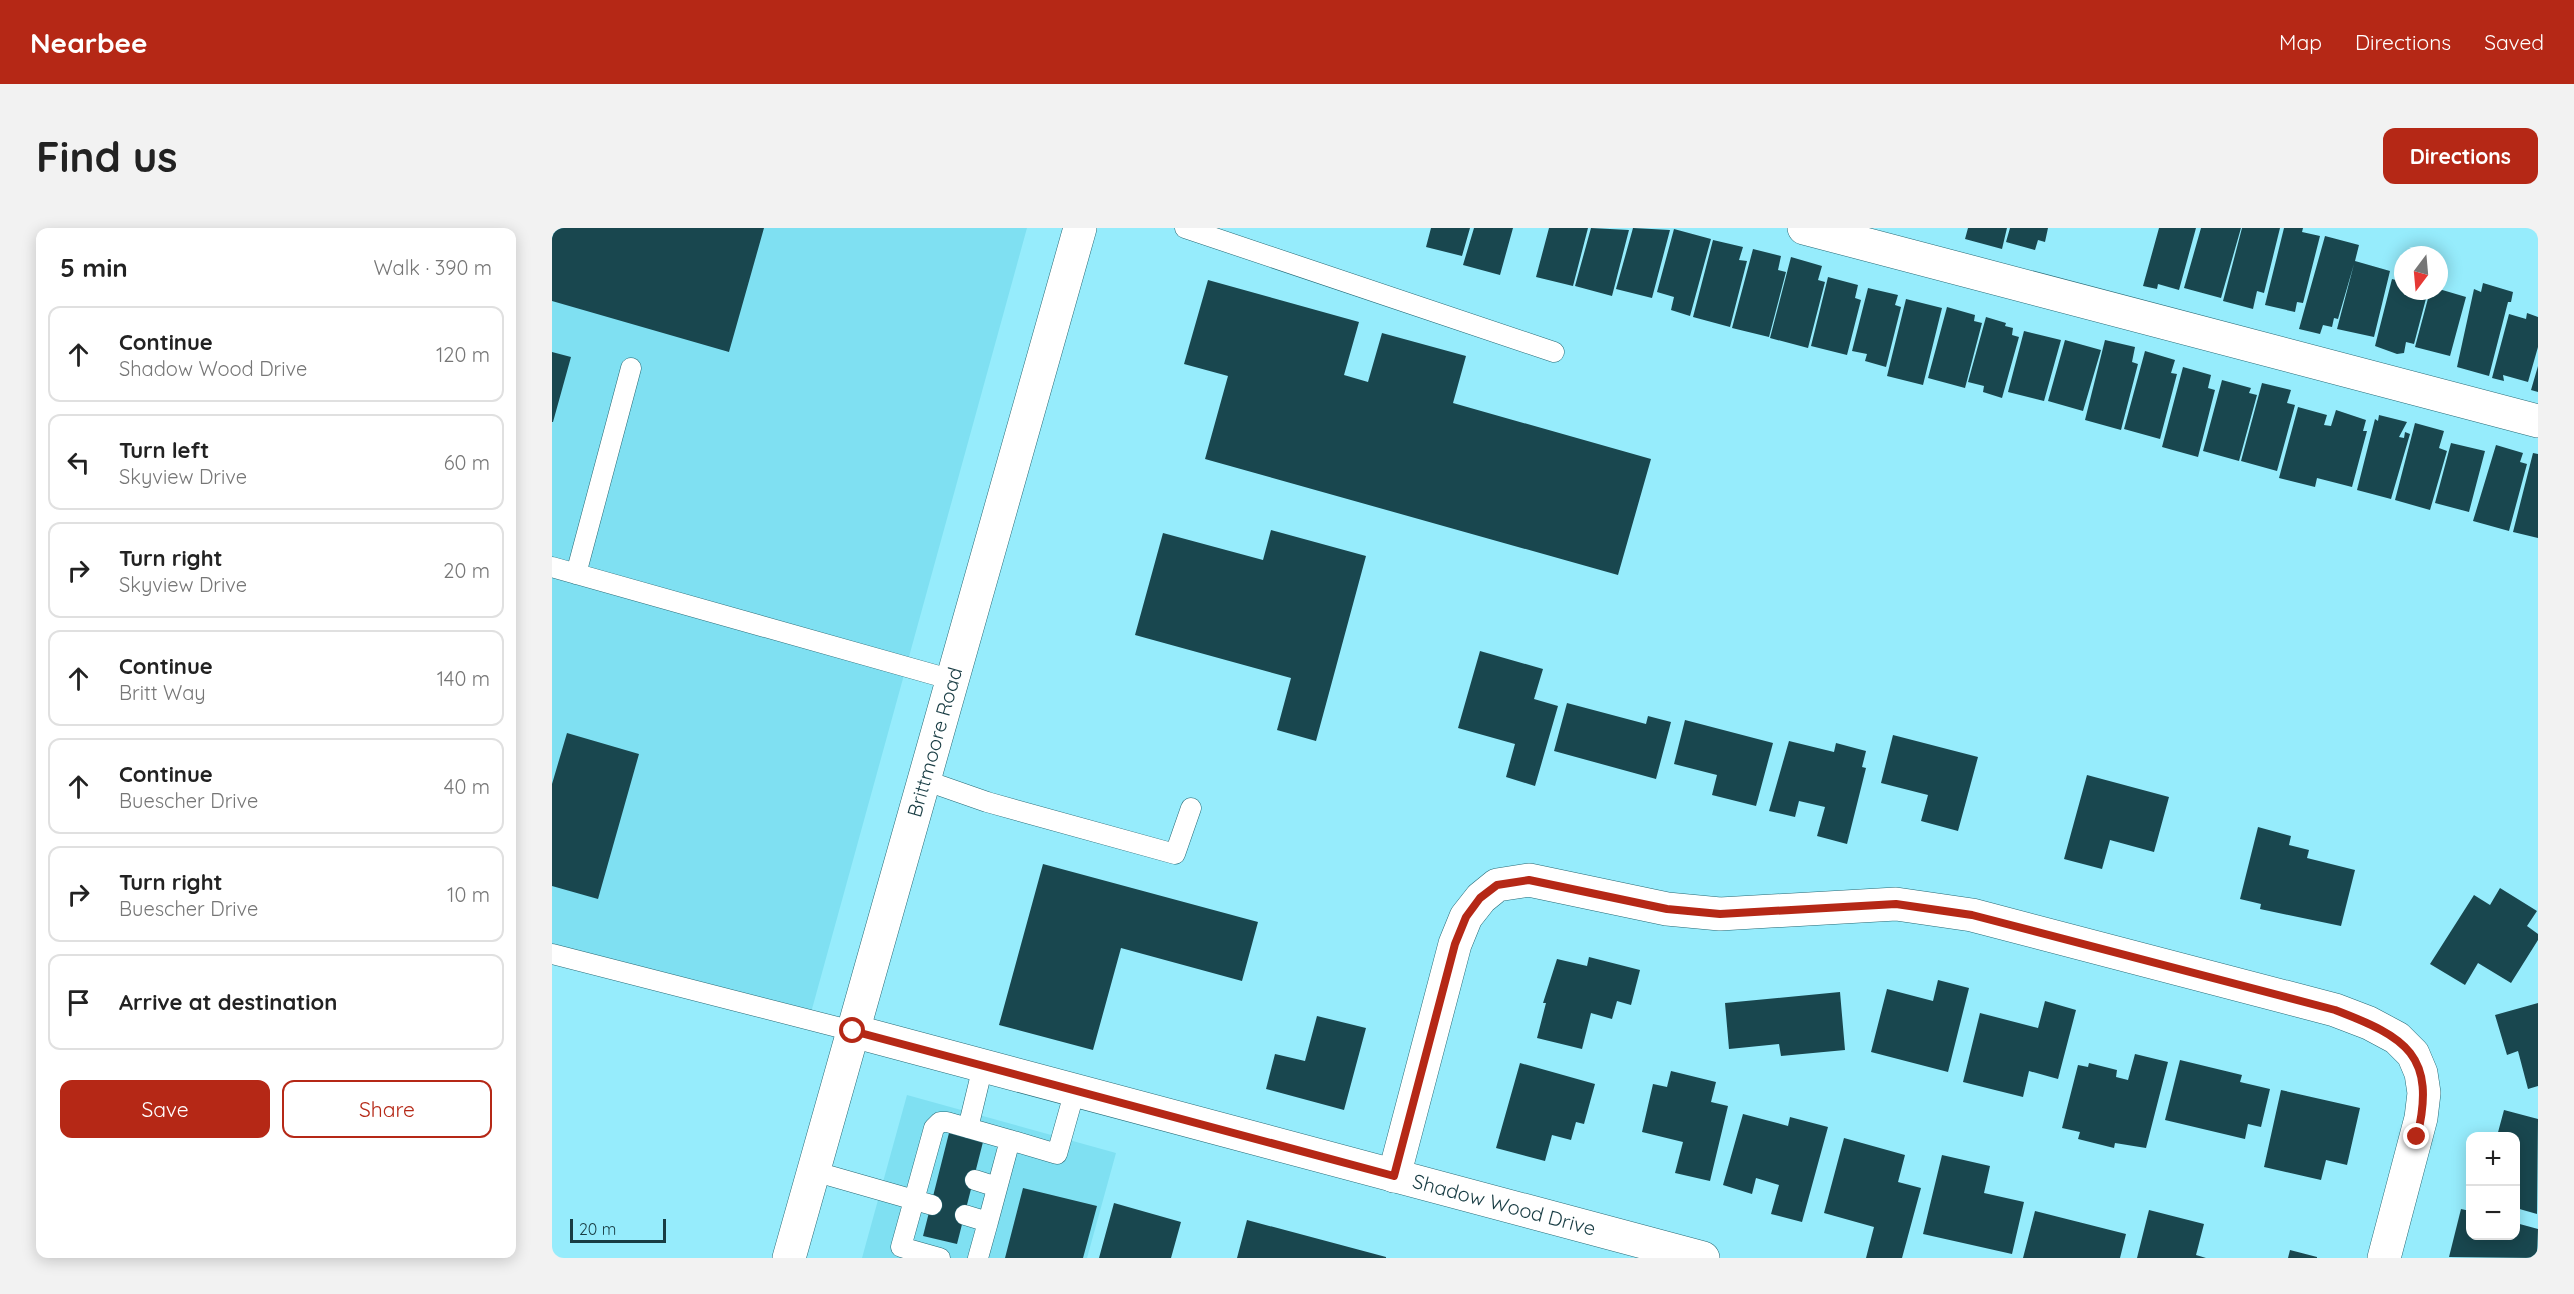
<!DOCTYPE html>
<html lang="en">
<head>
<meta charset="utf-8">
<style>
	body { margin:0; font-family:Quicksand,sans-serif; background:#f2f2f2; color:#222 }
	.controls { position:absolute; right:18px; bottom:18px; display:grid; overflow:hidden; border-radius:12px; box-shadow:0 3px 15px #0003 }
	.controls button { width:54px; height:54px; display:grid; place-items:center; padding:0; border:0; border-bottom:2px solid #e0e0e0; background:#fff; color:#222; font:30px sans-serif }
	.compass { position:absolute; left:1842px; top:18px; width:54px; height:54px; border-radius:50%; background:#fff; box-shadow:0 3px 15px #0003; rotate:196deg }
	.scale { position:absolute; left:18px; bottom:15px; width:96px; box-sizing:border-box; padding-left:6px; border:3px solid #183c43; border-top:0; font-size:16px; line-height:21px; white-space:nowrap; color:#183c43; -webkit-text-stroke:4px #96ecfc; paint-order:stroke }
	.stop { position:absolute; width:18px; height:18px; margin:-14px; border:4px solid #b52816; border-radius:50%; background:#fff }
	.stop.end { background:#b52816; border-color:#fff; box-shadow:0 2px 6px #0008 }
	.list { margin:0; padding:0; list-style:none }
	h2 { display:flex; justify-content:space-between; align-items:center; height:78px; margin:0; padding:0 24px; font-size:26px }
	h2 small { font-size:20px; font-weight:400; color:#767676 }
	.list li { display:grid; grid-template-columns:39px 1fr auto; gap:18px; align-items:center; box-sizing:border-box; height:96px; margin:0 12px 12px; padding:0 12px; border:2px solid #e0e0e0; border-radius:12px }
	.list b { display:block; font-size:22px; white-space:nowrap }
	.list p { margin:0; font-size:20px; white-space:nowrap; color:#767676 }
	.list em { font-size:20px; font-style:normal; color:#767676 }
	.actions { display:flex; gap:12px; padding:18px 24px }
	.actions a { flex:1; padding:14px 0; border:2px solid #b52816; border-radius:12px; text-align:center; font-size:21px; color:#b52816 }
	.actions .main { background:#b52816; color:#fff }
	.icon { flex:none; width:33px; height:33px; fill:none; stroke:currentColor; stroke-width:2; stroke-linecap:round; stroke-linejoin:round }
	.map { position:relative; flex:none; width:1986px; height:1030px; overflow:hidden; border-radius:12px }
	header { display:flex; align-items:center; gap:36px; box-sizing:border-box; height:84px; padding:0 30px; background:#b52816; color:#fff }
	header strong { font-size:28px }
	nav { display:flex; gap:33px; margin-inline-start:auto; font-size:21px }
	.intro { display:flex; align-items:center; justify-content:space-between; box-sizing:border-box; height:144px; padding:0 36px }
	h1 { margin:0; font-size:42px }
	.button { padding:15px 27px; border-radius:12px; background:#b52816; color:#fff; font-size:21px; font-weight:700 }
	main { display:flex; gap:36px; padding:0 36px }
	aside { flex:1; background:#fff; border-radius:12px; box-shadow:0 3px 15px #0003 }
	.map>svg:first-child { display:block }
	.built { fill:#7fe0f2 }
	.building { fill:#19474f }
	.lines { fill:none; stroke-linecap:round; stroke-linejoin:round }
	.service-casing { stroke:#276975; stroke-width:21 }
	.minor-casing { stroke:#276975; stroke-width:34 }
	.tertiary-casing { stroke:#276975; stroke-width:34 }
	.secondary-casing { stroke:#276975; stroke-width:34 }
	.service { stroke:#fff; stroke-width:20 }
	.minor { stroke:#fff; stroke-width:33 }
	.tertiary { stroke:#fff; stroke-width:33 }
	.secondary { stroke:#fff; stroke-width:33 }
	.route { stroke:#b52816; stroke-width:8 }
	.labels { text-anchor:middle; stroke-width:6; stroke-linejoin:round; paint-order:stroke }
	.street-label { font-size:20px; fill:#183c43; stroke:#96ecfc }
</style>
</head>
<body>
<header>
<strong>Nearbee</strong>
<nav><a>Map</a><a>Directions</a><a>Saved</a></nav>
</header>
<div class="intro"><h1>Find us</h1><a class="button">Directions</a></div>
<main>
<aside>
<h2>5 min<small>Walk · 390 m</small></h2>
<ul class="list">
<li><svg class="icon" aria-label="ahead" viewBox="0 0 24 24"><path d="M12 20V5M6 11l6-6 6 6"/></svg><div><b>Continue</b><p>Shadow Wood Drive</p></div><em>120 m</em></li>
<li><svg class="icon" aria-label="left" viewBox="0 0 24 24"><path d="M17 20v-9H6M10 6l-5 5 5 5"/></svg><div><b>Turn left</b><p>Skyview Drive</p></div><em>60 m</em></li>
<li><svg class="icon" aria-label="right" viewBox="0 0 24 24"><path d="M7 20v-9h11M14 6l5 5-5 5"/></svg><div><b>Turn right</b><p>Skyview Drive</p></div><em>20 m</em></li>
<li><svg class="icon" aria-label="ahead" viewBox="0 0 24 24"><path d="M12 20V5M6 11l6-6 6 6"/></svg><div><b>Continue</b><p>Britt Way</p></div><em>140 m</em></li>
<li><svg class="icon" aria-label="ahead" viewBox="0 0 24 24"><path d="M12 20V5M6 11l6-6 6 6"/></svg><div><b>Continue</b><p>Buescher Drive</p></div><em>40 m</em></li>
<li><svg class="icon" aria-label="right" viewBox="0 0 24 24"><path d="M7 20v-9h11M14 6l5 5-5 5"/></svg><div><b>Turn right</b><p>Buescher Drive</p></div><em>10 m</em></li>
<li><svg class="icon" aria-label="arrive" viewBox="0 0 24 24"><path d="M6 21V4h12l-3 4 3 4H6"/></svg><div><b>Arrive at destination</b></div></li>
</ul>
<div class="actions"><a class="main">Save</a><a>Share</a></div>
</aside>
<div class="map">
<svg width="1986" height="1030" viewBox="0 0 1986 1030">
	<rect width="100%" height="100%" fill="#96ecfc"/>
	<path class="built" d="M 0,0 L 475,0 L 257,792 L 0,727 Z
		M 355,867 L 564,925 L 535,1030 L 310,1030 Z"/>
	<path class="building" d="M 0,0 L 212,0 L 177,124 L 0,73 Z
		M 879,0 L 918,0 L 910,28 L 874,19 Z
		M 922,0 L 961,0 L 948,47 L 911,37 Z
		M 997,0 L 1036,0 L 1021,58 L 984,49 Z
		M 1039,0 L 1077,2 L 1060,68 L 1023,58 Z
		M 1081,0 L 1118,2 L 1100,70 L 1064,61 Z
		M 1416,0 L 1455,0 L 1450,21 L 1413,11 Z
		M 1458,0 L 1496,0 L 1493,14 L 1486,12 L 1483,22 L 1454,14 Z
		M 1607,0 L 1644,0 L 1627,62 L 1606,56 L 1605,61 L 1591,58 Z
		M 1649,0 L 1689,0 L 1669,70 L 1632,60 Z
		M 1690,0 L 1728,0 L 1712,65 L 1705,63 L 1701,81 L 1671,73 Z
		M 1732,0 L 1751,0 L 1750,4 L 1768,8 L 1751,75 L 1745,74 L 1743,84 L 1713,77 Z
		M 1122,1 L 1159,11 L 1138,88 L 1119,82 L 1122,69 L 1105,64 Z
		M 1773,8 L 1807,17 L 1803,33 L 1838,43 L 1822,109 L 1785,101 L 1802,36 L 1786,91 L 1782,90 L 1780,99 L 1771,97 L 1768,106 L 1747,101 Z
		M 1161,12 L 1191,19 L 1187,32 L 1195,33 L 1178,99 L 1141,89 Z
		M 1201,21 L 1229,28 L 1226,42 L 1234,44 L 1217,109 L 1180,100 Z
		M 1239,29 L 1270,38 L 1266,52 L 1273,54 L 1256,120 L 1218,110 Z
		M 1846,42 L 1851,44 L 1851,63 L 1876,63 L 1862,116 L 1854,114 L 1852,125 L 1845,126 L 1823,118 L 1840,51 L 1844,52 Z
		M 1276,49 L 1306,57 L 1303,70 L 1309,72 L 1295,127 L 1259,118 Z
		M 656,52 L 807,94 L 792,147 L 816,154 L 830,105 L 914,128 L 901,175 L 1099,231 L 1066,347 L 653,231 L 676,148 L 632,136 Z
		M 1931,55 L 1961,64 L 1959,74 L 1956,74 L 1937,148 L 1905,139 L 1922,61 L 1929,64 Z
		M 1316,60 L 1346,67 L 1343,77 L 1349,79 L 1334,139 L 1313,133 L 1315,126 L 1300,123 Z
		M 1887,61 L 1914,69 L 1898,128 L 1863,119 L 1878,63 Z
		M 1354,71 L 1390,80 L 1371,157 L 1335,148 Z
		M 1395,79 L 1423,87 L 1422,93 L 1430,95 L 1413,160 L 1376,150 Z
		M 1975,85 L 1986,89 L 1986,119 L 1976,154 L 1951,147 L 1952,153 L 1940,150 L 1957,86 L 1974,91 Z
		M 1434,89 L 1454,95 L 1453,98 L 1461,100 L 1460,107 L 1467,109 L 1450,170 L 1431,164 L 1432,158 L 1416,154 Z
		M 1472,103 L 1509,112 L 1492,173 L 1456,164 Z
		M 1513,112 L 1549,122 L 1531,183 L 1496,173 Z
		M 1553,112 L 1583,119 L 1580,134 L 1586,136 L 1569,202 L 1533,192 Z
		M 1593,123 L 1623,132 L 1619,145 L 1625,146 L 1608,211 L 1572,201 Z
		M 0,124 L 19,129 L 1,194 L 0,194 Z
		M 1986,138 L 1986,164 L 1979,162 Z
		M 1631,139 L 1659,147 L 1656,160 L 1663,162 L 1646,229 L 1610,219 Z
		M 1670,152 L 1699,160 L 1697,165 L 1705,167 L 1687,233 L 1651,223 Z
		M 1710,155 L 1739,162 L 1735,175 L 1743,177 L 1725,243 L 1689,233 Z
		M 1746,179 L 1775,187 L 1772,197 L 1779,198 L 1784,182 L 1814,192 L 1811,203 L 1815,203 L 1800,259 L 1765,250 L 1763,259 L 1727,250 Z
		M 1827,187 L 1855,194 L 1847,209 L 1852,210 L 1853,204 L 1858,206 L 1839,271 L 1805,262 L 1823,191 L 1826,193 Z
		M 1863,195 L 1892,203 L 1887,220 L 1895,223 L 1878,282 L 1843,272 Z
		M 1899,215 L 1933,223 L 1917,284 L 1883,275 Z
		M 1944,217 L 1971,225 L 1968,234 L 1975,236 L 1957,303 L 1921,293 Z
		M 1981,225 L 1986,226 L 1986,310 L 1961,304 Z
		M 719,302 L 814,328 L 764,513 L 725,502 L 739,450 L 583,407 L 611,305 L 711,332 Z
		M 928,423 L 991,441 L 982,471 L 1006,478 L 983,558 L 954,549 L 963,516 L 906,500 Z
		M 1015,475 L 1094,496 L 1096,488 L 1119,494 L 1104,551 L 1002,523 Z
		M 1133,492 L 1221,515 L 1204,578 L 1160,567 L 1165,547 L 1122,536 Z
		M 15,505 L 87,526 L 46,671 L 0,658 L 0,556 Z
		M 1341,507 L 1426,529 L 1406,603 L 1369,593 L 1376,567 L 1329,555 Z
		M 1237,513 L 1282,524 L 1284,515 L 1314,523 L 1310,539 L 1314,540 L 1295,616 L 1265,608 L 1273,579 L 1247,573 L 1243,589 L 1217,583 Z
		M 1535,547 L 1617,569 L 1602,624 L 1558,612 L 1550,641 L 1512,631 Z
		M 1706,599 L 1739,608 L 1737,617 L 1757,622 L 1755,630 L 1803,642 L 1789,698 L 1708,681 L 1709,676 L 1688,671 Z
		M 491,636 L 706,694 L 690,753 L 569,720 L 541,822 L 447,797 Z
		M 1948,660 L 1985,683 L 1975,698 L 1986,706 L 1986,712 L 1959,755 L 1926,735 L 1913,757 L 1878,736 L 1922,667 L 1938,677 Z
		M 1037,729 L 1088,742 L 1079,777 L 1065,773 L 1060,791 L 1039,785 L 1030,821 L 985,810 L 994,775 L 991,775 L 1005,731 L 1035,738 Z
		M 1386,752 L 1417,760 L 1396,844 L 1319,824 L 1335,761 L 1381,773 Z
		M 1288,764 L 1293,822 L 1229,828 L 1227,816 L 1177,821 L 1173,775 Z
		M 1493,773 L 1524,782 L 1506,851 L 1477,843 L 1471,869 L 1411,854 L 1428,785 L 1486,800 Z
		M 1986,775 L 1986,858 L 1976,861 L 1966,823 L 1955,827 L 1943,787 Z
		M 765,788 L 814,800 L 792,882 L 714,861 L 723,826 L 753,833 Z
		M 1583,826 L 1616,834 L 1594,920 L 1563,915 L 1562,920 L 1526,911 L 1528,904 L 1510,900 L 1526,837 L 1536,839 L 1537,835 L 1565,842 L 1564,849 L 1576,852 Z
		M 1628,832 L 1690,847 L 1688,854 L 1718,861 L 1709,899 L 1696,896 L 1693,911 L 1613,892 Z
		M 968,835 L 1043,856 L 1032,896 L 1024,894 L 1019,912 L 1000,907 L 993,933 L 944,920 Z
		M 1119,843 L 1164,854 L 1159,874 L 1176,878 L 1158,953 L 1123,945 L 1131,914 L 1090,904 L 1101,856 L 1115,859 Z
		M 1729,862 L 1808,880 L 1795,937 L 1774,932 L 1769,952 L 1712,939 Z
		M 1952,882 L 1986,891 L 1985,986 L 1964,980 L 1964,908 L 1945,908 Z
		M 1191,886 L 1236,898 L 1238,889 L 1276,899 L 1250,994 L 1219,986 L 1227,957 L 1204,950 L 1200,966 L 1171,957 Z
		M 397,905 L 431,914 L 405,1016 L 371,1008 Z
		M 1292,910 L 1353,927 L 1346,954 L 1369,960 L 1350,1030 L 1314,1030 L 1322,999 L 1272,985 Z
		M 1390,927 L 1438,938 L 1432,965 L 1472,974 L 1460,1026 L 1371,1006 Z
		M 471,960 L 545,978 L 531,1030 L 453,1030 Z
		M 562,975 L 629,994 L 619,1030 L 547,1030 Z
		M 1909,981 L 1918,983 L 1918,1008 L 1964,1008 L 1964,995 L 1986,1001 L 1985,1030 L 1897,1029 Z
		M 1597,982 L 1652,996 L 1644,1027 L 1654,1030 L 1585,1030 Z
		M 1483,983 L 1574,1006 L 1568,1030 L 1471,1030 Z
		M 695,992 L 834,1029 L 834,1030 L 685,1030 Z
		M 1738,1022 L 1765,1029 L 1765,1030 L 1736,1030 Z"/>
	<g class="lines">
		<defs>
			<path id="service" d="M 633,0 L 1002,124
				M 0,339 L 401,452
				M 24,346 L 79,140
				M 372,552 L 435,574 L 623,626 L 639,580
				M 0,726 L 301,803
				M 416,900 L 431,838
				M 261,943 L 380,977
				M 423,952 L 445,959
				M 413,987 L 436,994 L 458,912 L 505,926 L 523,862
				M 388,1030 L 349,1019 L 382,900 L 388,894 L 395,894 L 458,912
				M 426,1030 L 436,994"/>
			<path id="minor" d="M 1252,0 L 1986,193
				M 842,948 L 903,716 L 914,689 L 929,670 L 945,657 L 977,652 L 1115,681 L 1168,686 L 1344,676 L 1420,687 L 1783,782 L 1817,795 L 1845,810 L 1861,826 L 1869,845 L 1872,865 L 1869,890 L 1832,1030"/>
			<g id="tertiary">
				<path id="s1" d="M 301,803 L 1151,1030"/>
			</g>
			<g id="secondary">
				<path id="s2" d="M 237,1030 L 528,0"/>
			</g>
		</defs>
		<use href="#service" class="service-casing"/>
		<use href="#minor" class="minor-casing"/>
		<use href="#tertiary" class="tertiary-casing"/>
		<use href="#secondary" class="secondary-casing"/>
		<use href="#service" class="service"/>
		<use href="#minor" class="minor"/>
		<use href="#tertiary" class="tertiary"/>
		<use href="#secondary" class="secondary"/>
	</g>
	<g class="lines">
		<path class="route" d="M 301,803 L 842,948 L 903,716 L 914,689 L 928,670 L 945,657 L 977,652 L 1115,681 L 1168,686 L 1344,676 L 1420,687 L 1783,782 C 1854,809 1885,827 1865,909"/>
	</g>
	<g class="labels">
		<g class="street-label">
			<text dy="7" stroke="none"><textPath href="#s2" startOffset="536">Brittmoore Road</textPath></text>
			<text dy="7" stroke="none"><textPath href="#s1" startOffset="674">Shadow Wood Drive</textPath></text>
		</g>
	</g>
</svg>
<div class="controls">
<button>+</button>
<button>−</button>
</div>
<svg class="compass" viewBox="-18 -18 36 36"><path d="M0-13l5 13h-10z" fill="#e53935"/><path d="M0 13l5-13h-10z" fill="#767676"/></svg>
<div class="scale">20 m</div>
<div class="stop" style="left:301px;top:803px"></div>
<div class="stop end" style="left:1865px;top:909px"></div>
</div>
</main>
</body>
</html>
